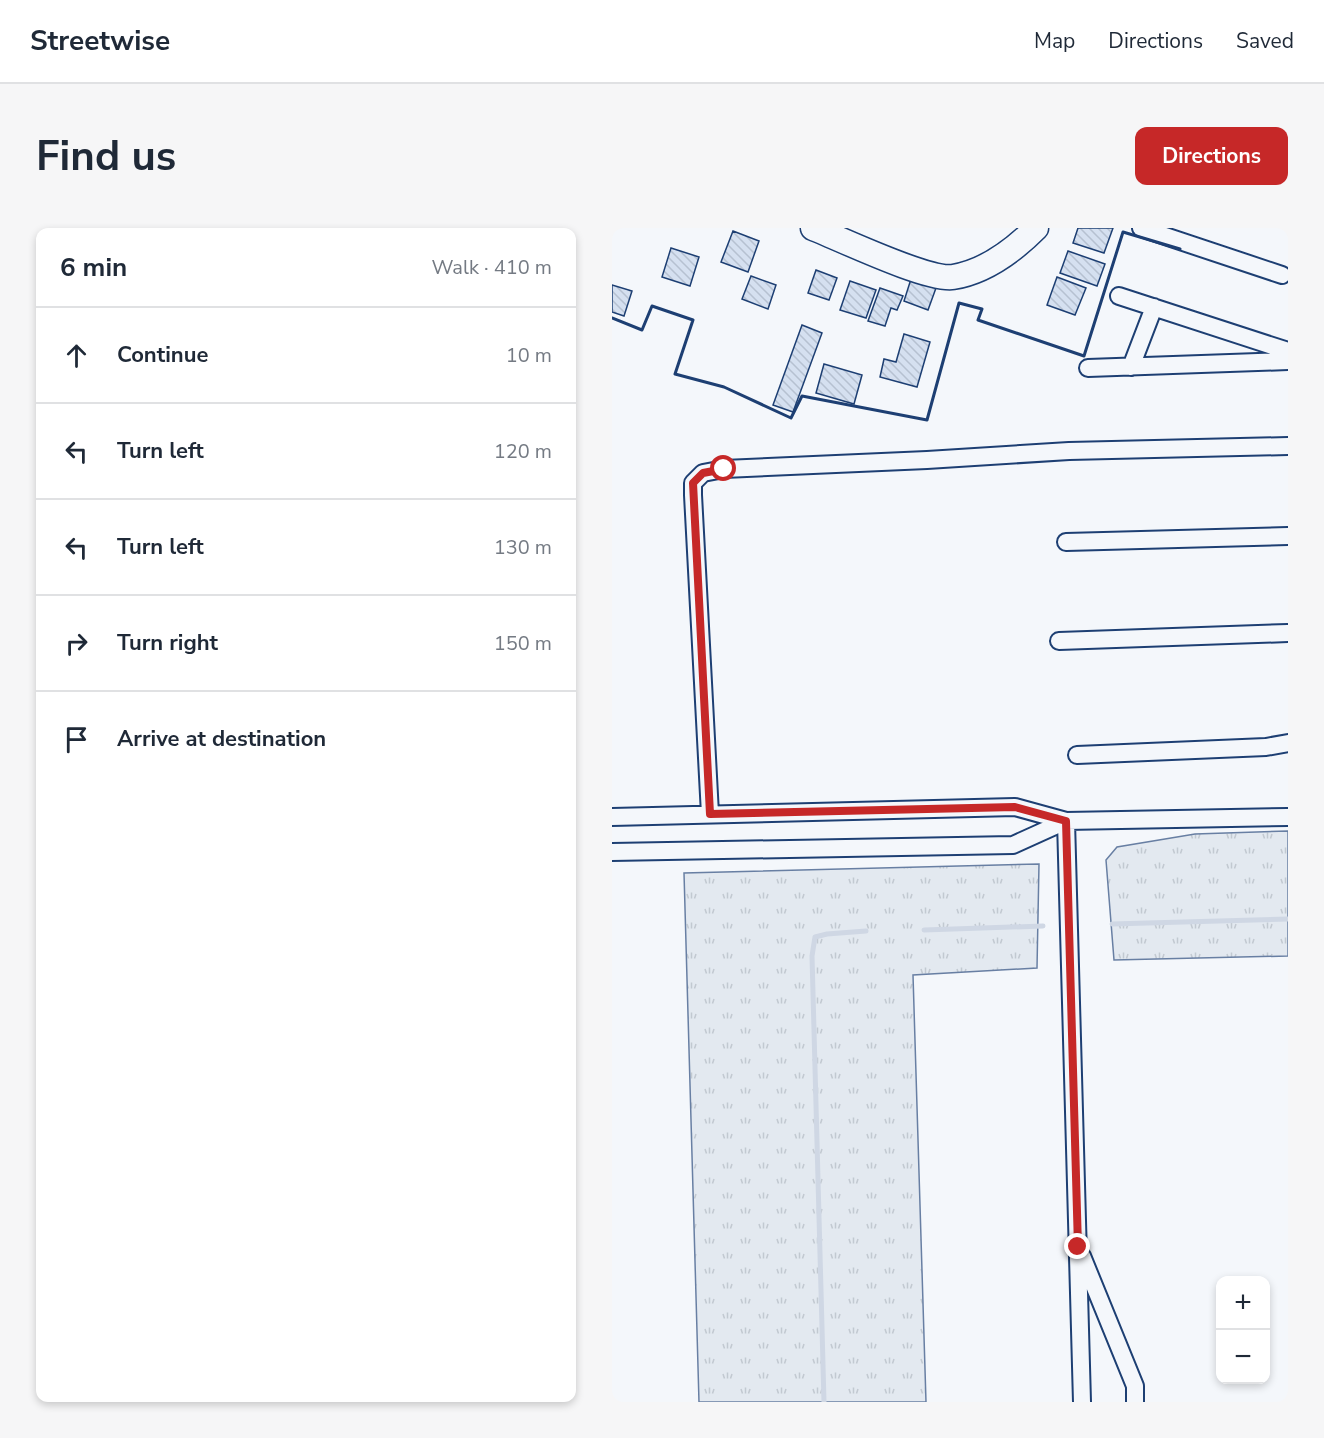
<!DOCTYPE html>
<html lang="en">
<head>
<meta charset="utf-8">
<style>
	body { margin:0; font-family:"Nunito Sans",sans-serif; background:#f6f6f7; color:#1f2937 }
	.controls { position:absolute; right:18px; bottom:18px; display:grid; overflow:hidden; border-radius:12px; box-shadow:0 3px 9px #0003 }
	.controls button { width:54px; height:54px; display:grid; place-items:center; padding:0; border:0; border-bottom:2px solid #e0e1e3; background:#fff; color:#1f2937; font:30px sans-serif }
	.stop { position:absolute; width:18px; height:18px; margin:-14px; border:4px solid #c62828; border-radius:50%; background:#fff }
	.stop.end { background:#c62828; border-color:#fff; box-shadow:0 2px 6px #0008 }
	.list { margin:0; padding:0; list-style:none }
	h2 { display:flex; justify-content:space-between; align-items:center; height:78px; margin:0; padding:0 24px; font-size:26px }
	h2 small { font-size:20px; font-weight:400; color:#747a83 }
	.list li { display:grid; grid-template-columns:39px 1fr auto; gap:18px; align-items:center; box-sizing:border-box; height:96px; padding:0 24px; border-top:2px solid #e0e1e3 }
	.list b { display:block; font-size:22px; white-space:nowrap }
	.list em { font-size:20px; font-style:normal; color:#747a83 }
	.icon { flex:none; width:33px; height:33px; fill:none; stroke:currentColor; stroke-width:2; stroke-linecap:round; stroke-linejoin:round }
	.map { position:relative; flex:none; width:676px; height:1174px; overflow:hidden; border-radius:12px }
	header { display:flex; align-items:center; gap:36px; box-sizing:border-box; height:84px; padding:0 30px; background:#fff; border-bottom:2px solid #e0e1e3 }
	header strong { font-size:28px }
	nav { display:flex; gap:33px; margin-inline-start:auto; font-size:21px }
	.intro { display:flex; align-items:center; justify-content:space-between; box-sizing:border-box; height:144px; padding:0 36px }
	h1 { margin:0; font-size:42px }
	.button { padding:15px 27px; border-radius:12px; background:#c62828; color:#fff; font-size:21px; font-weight:700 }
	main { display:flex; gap:36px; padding:0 36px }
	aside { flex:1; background:#fff; border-radius:12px; box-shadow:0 3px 9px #0003 }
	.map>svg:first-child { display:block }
	.grass { fill:url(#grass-tufts); stroke:#687fa3; stroke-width:1.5 }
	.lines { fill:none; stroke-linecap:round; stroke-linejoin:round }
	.stream { stroke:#cfd7e4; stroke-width:5 }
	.building { fill:url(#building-back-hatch); stroke:#1d3f73; stroke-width:1.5 }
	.street-casing { stroke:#1d3f73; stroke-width:20 }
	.secondary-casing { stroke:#1d3f73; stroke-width:27 }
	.street { stroke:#f4f7fb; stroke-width:16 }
	.secondary { stroke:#f4f7fb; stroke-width:24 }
	.wall { stroke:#1d3f73; stroke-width:3 }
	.route { stroke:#c62828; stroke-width:8 }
</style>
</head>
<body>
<header>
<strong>Streetwise</strong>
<nav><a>Map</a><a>Directions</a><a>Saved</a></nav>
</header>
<div class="intro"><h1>Find us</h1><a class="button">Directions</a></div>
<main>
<aside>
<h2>6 min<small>Walk · 410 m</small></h2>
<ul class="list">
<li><svg class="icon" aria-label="ahead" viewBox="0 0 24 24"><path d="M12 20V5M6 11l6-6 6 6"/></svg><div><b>Continue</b></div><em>10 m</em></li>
<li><svg class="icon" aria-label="left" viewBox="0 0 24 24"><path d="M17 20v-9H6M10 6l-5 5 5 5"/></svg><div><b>Turn left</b></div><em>120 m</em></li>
<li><svg class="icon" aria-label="left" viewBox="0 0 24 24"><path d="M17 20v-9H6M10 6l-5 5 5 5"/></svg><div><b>Turn left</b></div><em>130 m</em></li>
<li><svg class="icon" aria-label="right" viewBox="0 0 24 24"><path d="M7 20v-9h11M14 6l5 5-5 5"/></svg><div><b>Turn right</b></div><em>150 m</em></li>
<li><svg class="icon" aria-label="arrive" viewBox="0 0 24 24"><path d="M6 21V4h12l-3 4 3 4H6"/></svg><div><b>Arrive at destination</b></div></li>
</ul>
</aside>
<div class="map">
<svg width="676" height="1174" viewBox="0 0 676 1174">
	<defs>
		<pattern id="grass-tufts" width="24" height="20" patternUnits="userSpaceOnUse" patternTransform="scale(1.5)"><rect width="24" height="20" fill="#e3e9f0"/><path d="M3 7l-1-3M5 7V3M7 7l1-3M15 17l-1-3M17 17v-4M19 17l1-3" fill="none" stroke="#c2c9d1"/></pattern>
		<pattern id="building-back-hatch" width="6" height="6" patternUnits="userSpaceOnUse" patternTransform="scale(1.5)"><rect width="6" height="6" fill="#d5e0f0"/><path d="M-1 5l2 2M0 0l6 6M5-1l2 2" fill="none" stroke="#b6c1d1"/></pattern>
	</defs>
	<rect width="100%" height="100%" fill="#f4f7fb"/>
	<path class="grass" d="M 676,603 L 676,728 L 502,732 L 494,632 L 505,619 L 583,606 Z
		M 427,636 L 425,740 L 301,747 L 314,1174 L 87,1174 L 72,645 Z"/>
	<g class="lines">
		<path class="stream" d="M 500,696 L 676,691
			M 312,702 L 431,698
			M 212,1174 L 200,728 L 203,709 L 215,706 L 254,703"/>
	</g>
	<path class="building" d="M 466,0 L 501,0 L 492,25 L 461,15 Z
		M 121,3 L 147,13 L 136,44 L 109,34 Z
		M 59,20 L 87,29 L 78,58 L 50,49 Z
		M 456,23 L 493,36 L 485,58 L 448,45 Z
		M 204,42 L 225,50 L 217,72 L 196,65 Z
		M 139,48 L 164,57 L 156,81 L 130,71 Z
		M 445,49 L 474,60 L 463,87 L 435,77 Z
		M 299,51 L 324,60 L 316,82 L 292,73 Z
		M 238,53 L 264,62 L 254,90 L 228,82 Z
		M 0,57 L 20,63 L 12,88 L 0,84 Z
		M 268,60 L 291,68 L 285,82 L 279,80 L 273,98 L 256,93 Z
		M 190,97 L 210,105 L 181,184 L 161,177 Z
		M 292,106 L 318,114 L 305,159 L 268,149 L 272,131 L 284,134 Z
		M 212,136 L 250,147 L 242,176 L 204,165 Z"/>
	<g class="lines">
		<defs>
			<path id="street" d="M 529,0 L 670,47
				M 507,68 L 676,123
				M 519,139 L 542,79
				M 476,140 L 676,133
				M 454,314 L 676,308
				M 447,413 L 676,405
				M 465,527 L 654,519 L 676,515
				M 98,586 L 81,267 L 81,255 L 91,245 L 112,241 L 315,232 L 457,223 L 676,218
				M 0,589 L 403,579 L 454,593 L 676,589
				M 454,593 L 470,1174
				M 0,624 L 401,617 L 454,593
				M 470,1028 L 523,1158 L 523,1174"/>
			<path id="secondary" d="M 201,0 C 229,11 316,53 341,49 C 372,44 402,22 424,0"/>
		</defs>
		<use href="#street" class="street-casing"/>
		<use href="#secondary" class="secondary-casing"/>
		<use href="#street" class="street"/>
		<use href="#secondary" class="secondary"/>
		<path class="wall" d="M 0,90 L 30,102 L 40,78 L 81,92 L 63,146 L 112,159 L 179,190 L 190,168 L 315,192 L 347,75 L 370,81 L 366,92 L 472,128 L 511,4 L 568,21"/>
	</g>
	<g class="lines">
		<path class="route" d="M 112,241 L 91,245 L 81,255 L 98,586 L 403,579 L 454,593 L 466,1019"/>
	</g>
</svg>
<div class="controls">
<button>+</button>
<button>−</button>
</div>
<div class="stop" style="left:112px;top:241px"></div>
<div class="stop end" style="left:466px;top:1019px"></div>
</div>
</main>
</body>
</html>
